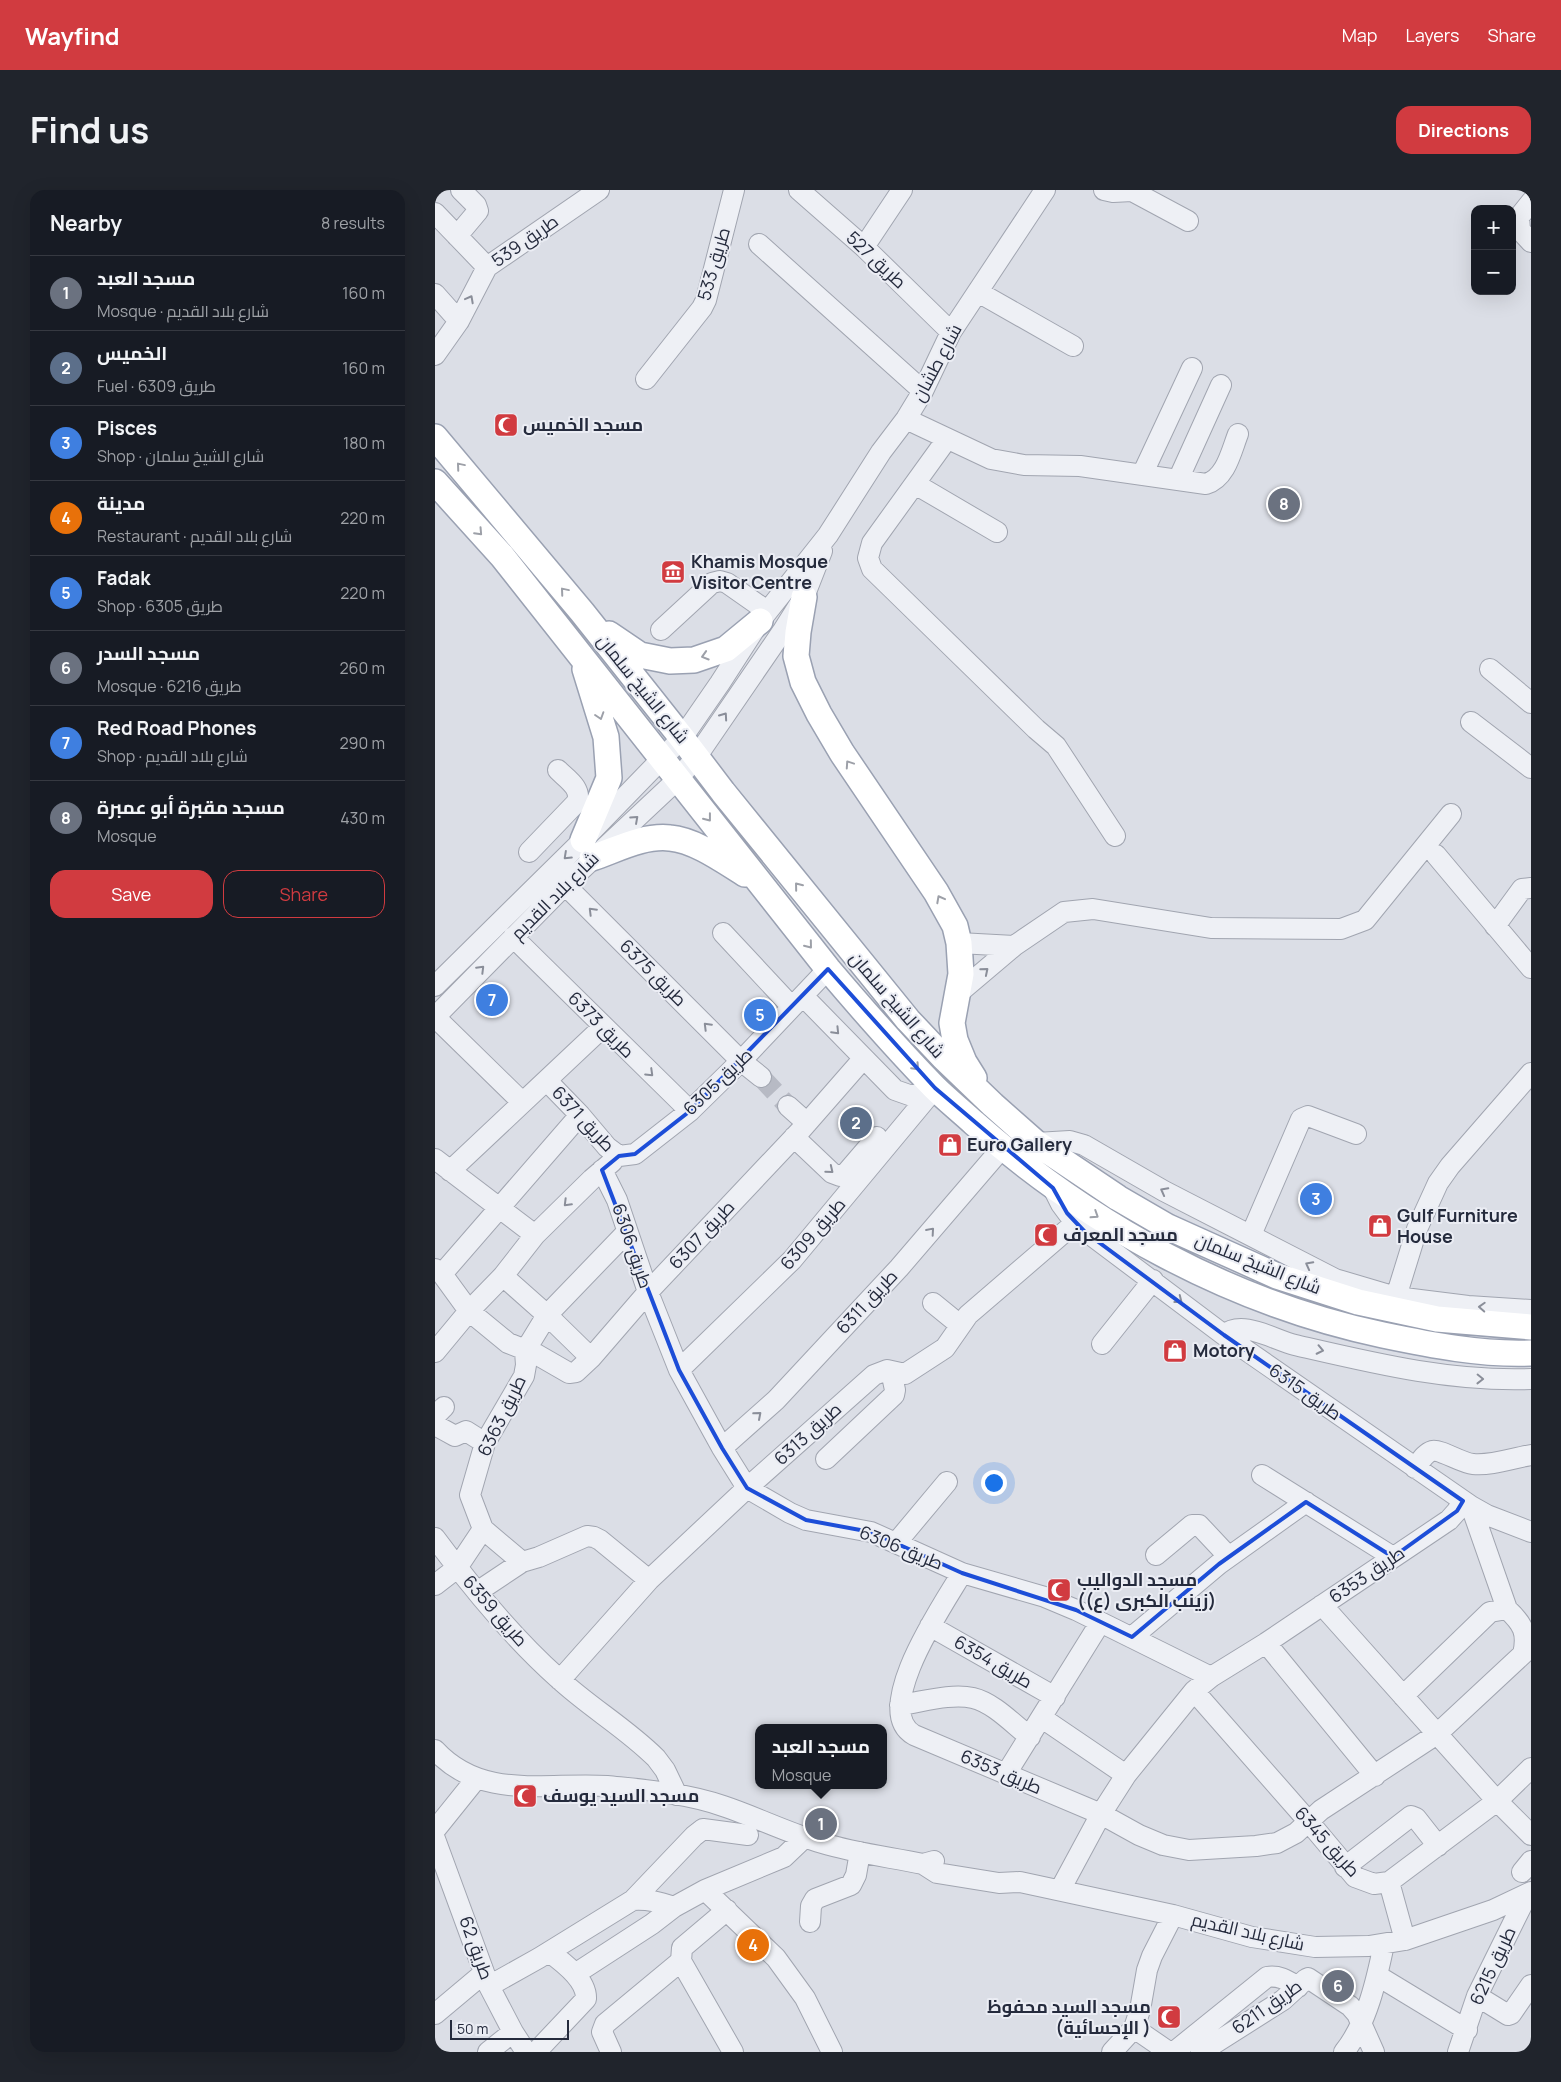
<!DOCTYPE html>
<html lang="en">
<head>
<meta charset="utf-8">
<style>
	body { margin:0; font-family:Manrope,Cairo,sans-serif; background:#20242c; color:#f1f3f6 }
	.controls { position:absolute; right:15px; top:15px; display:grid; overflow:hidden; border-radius:10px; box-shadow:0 5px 20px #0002 }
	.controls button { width:45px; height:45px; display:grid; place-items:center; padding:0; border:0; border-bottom:1px solid #363941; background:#171b24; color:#f1f3f6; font:25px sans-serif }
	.scale { position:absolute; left:15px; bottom:12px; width:119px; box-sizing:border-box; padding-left:5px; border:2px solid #252b3d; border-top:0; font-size:14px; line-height:18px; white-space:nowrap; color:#252b3d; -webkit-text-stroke:4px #ebedf4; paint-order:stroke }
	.you { position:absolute; left:558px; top:1292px; width:18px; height:18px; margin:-12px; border:4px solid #fff; border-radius:50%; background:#1a73e8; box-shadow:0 0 0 8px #1a73e833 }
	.badge { display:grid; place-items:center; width:32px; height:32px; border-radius:50%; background:#d13b40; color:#fff; font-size:16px; font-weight:700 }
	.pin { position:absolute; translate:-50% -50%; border:2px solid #fff; box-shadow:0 1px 5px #0006 }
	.popup { position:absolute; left:320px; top:1534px; width:132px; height:65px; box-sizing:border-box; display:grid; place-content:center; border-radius:10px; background:#171b24; filter:drop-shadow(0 1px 4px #0005); font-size:16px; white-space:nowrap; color:#9ea1a6 }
	.popup b { font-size:19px; color:#f1f3f6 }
	.popup::after { content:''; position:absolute; left:50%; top:100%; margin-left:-10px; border:10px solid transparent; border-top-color:#171b24 }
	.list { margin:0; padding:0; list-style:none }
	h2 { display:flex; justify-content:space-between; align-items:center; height:65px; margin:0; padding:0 20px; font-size:21px }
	h2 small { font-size:16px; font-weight:400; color:#9ea1a6 }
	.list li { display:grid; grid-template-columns:32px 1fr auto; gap:15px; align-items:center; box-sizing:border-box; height:75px; padding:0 20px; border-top:1px solid #363941 }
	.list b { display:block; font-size:19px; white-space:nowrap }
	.list p { margin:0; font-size:16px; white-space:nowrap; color:#9ea1a6 }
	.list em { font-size:16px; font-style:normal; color:#9ea1a6 }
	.actions { display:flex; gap:10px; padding:15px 20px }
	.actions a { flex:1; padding:11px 0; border:1px solid #d13b40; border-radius:15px; text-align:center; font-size:18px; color:#d13b40 }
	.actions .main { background:#d13b40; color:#fff }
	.map { position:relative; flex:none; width:1096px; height:1862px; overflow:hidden; border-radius:15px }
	header { display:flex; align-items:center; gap:30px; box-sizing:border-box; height:70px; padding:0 25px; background:#d13b40; color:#fff }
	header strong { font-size:24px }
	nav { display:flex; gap:28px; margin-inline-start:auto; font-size:18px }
	.intro { display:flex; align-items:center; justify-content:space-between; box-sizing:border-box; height:120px; padding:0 30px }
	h1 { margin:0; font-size:35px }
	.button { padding:12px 22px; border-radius:15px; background:#d13b40; color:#fff; font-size:18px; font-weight:700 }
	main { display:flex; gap:30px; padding:0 30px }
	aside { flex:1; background:#171b24; border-radius:15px; box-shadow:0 5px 20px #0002 }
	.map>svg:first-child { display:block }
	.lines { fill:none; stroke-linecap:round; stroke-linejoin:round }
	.minor-tunnel { stroke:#b7bac4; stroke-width:20; stroke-dasharray:20 10; stroke-linecap:butt }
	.minor-casing { stroke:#a1a5b0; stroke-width:22 }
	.major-casing { stroke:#9aa1b2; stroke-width:28 }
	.minor { stroke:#eef0f5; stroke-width:20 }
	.major { stroke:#fff; stroke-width:25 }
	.oneway { stroke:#8a8e99 }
	.oneway2 { stroke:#9da0a8 }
	.marked { fill:none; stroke:#1d4ed8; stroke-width:4; stroke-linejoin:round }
	.labels { text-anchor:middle; stroke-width:4; stroke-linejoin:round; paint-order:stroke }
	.street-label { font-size:18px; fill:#252b3d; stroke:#ebedf4 }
	.poi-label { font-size:18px; font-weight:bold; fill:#252b3d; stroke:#ebedf4; text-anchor:start }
</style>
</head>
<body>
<header>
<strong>Wayfind</strong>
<nav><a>Map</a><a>Layers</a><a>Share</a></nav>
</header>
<div class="intro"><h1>Find us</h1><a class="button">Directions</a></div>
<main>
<aside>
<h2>Nearby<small>8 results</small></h2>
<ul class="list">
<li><span class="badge" style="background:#6b7280">1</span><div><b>مسجد العبد</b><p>Mosque · شارع بلاد القديم</p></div><em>160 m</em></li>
<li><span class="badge" style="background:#5c6f8a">2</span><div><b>الخميس</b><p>Fuel · طريق 6309</p></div><em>160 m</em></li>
<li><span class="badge" style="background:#3f7fe0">3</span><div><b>Pisces</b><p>Shop · شارع الشيخ سلمان</p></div><em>180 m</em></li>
<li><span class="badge" style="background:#e8710a">4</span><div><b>مدينة</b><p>Restaurant · شارع بلاد القديم</p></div><em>220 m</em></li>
<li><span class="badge" style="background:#3f7fe0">5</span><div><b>Fadak</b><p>Shop · طريق 6305</p></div><em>220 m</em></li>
<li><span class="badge" style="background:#6b7280">6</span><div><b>مسجد السدر</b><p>Mosque · طريق 6216</p></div><em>260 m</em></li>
<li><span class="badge" style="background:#3f7fe0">7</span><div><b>Red Road Phones</b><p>Shop · شارع بلاد القديم</p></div><em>290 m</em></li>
<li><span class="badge" style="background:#6b7280">8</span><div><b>مسجد مقبرة أبو عمبرة</b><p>Mosque</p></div><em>430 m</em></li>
</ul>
<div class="actions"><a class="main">Save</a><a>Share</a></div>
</aside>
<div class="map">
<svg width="1096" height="1862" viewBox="0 0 1096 1862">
	<rect width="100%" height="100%" fill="#dbdee6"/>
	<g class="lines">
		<path class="minor-tunnel" d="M 326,887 L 353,916"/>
		<defs>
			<path id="minor" d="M 364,0 L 429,57 L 516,142
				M 669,0 L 678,2 L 697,1 L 753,31
				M 1096,12 L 1084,27 L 1085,40 L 1096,52
				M 0,23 L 52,77
				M 22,46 L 43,21 L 41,15 L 26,0
				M 324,54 L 488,201
				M 429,57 L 467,0
				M 543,102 L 638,156
				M 0,104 L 24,131
				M 0,165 L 24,131 L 52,77 L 164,0
				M 211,189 L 267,118 L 271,110 L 299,0
				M 471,229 L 556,269 L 589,275 L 645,276 L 771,294 C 791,288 796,262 803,244
				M 512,249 L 437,353 L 433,368 L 437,379 L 601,539 L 621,556 L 680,646
				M 707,285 L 757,178
				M 743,290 L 786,195
				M 480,294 L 562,342
				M 226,440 L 277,393 L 285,391 L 292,393 L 332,421
				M 1055,479 L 1096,513
				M 1036,532 L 1096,578
				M 94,662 L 142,612 C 147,598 132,589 123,580
				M 1001,665 L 1096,778
				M 130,695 L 306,871 L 326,887
				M 1060,736 L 1087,699 L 1096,698
				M 288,743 L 357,817
				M 78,747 L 255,921
				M 524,753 L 579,756
				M 0,796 L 148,650 L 247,548 L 285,493 L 325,431 L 393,345 L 446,262 L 471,229 L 488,201 L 516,142 L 610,0
				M 521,805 L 579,756 L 629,722 L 658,719 L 776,738 L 906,739 L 930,730 L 1016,624
				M 368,806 L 460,900 L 477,906 L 500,898
				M 112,891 L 145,925 L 172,957 L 184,966
				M 87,912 L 0,827 L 130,695 L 243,589 L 262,566 L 347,442 L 369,407 L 387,361
				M 353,916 L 372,933
				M 359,947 L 397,983 L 405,986 L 412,982 L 442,947
				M 601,953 L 635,951 L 649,955 L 729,1001 L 900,1089 L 961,1107 L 1033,1116 L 1096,1120
				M 184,966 L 200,964 L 255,921 L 306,871 L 393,779
				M 0,969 L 100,1045
				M 167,980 L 182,1010 L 213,1102 L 244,1180 L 287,1258 L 312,1298 L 355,1323 L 371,1330 L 436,1342 L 527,1383 L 610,1407 L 641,1420 L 776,1487
				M 15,981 L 168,837
				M 618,998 L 626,1014 L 640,1033 L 789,1145 L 1036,1316 L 1052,1325 L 1096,1342
				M 816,1045 L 866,929 L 873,926 L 921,944
				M 0,1079 L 7,1084 L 34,1121 L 73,1153 L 101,1164 L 134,1183 L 141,1182 L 156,1168 L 213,1102 L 365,941 L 428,869
				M 7,1084 L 145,925
				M 68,1086 L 112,1125 L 156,1168
				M 961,1107 L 982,1039 L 1003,993 L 1015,976 L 1096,883
				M 498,1113 L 525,1135
				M 789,1145 C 807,1129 839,1150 860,1155 C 938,1173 1015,1192 1096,1189
				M 667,1154 L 718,1090
				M 0,1162 L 34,1121 L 68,1086 L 100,1045 L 157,989 L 177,972
				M 244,1180 L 357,1070 L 500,898
				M 0,1226 L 9,1217
				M 0,1235 L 20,1246 L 31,1241 L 50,1253
				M 287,1258 L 341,1210 L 464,1078 L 567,958
				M 391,1269 L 459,1205 L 460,1200 L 456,1181
				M 980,1278 C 985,1272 990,1263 997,1261 C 1006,1259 1026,1273 1038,1274 C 1056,1276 1078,1268 1096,1265
				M 827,1285 L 958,1367
				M 1036,1316 L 1072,1419
				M 48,1339 L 87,1372
				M 0,1348 C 37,1398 77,1447 123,1488 C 154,1517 191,1538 221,1568 L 230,1580 L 242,1605
				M 461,1353 L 512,1292
				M 721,1365 L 757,1335 L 764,1335 L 794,1367
				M 527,1383 C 510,1412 435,1520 479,1545 L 666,1624 L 704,1645 L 728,1655 L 754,1660 L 821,1656 L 842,1653 L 861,1643 L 886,1620 L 1002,1544 L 1088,1464 C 1093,1443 1088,1434 1072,1419 L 1055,1422 L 968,1506
				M 0,1395 L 22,1378 L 48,1339 L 35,1305 L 50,1253 L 89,1186 L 91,1175 L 90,1161 L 112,1125 L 192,1042
				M 42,1402 L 87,1372 L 104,1367 L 152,1346 L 159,1347 L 165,1350 L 214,1390
				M 887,1415 L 1062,1611 L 1096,1645
				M 495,1436 L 620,1507
				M 697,1447 L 784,1374 L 871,1312
				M 831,1453 L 940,1586
				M 125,1490 L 214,1390 L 312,1298 L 439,1185 L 452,1180 L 470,1184 L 510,1158 L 533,1125 L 640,1033
				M 759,1501 L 874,1632 L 920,1687 L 939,1694 L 954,1692 L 1062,1611 L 1096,1578
				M 465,1515 C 487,1512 516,1503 538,1508 C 559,1513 578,1534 595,1547
				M 607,1528 L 691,1585
				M 0,1560 C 47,1611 111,1592 172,1596 C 210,1600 251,1603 288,1616 C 321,1627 353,1643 387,1653 C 420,1663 454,1667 488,1674 L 499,1671
				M 571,1584 L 665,1433
				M 0,1640 L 41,1589
				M 0,1649 L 54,1796 L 78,1842 L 91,1862
				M 488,1674 L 502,1683 L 564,1693 L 585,1692 L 738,1725 L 817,1747 L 880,1757 L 934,1756 L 970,1750 L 1058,1720 L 1096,1702
				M 910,1677 L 976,1626 L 981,1628 L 1003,1656
				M 1087,1682 L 1096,1671
				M 954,1692 L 970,1750
				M 270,1700 L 341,1768 L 370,1808 L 397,1862
				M 625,1700 L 666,1624 L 691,1585 L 759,1501 L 776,1487 L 831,1453 L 1014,1330 L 1022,1321 L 1028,1311
				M 198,1710 L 259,1646 L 268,1639 L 313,1645
				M 292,1720 L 247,1758 L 246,1771 L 298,1862
				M 375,1732 L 376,1716 L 380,1709 L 416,1695 L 421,1685 L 425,1662
				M 140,1784 L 217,1734 L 239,1717 L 270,1700 L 349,1667 L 370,1647
				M 943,1786 L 1032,1840
				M 873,1788 L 915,1816 L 922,1824 L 939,1862
				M 54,1796 L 104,1768 L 198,1710 C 213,1709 224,1712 239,1717
				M 1042,1806 L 1073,1825 L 1076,1824 L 1096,1795
				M 0,1824 L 49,1783
				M 699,1838 L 734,1862
				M 53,1862 L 78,1842
				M 101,1862 L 151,1809 C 152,1790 128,1772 114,1762
				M 176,1862 L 167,1842 L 170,1834 L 246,1771
				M 677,1862 L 699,1838 L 705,1820 L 712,1780 L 717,1766 L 738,1725
				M 739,1862 L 832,1787 C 845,1785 853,1791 863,1797
				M 766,1862 L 848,1810 L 871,1789
				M 909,1862 C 932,1834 942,1788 949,1754
				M 1023,1862 L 1042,1806 L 1088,1713"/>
			<path id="major" d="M 0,247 L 147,422 L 247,548 L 288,602 L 473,830 L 508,867 L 558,915 L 601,953 L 683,1008 L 733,1037 L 842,1086 L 923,1112 L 1002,1129 L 1096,1137
				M 0,292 L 67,366 L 393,779 C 427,819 462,859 499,897 C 511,909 526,921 539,933 C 655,1035 796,1113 948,1145 C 996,1155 1047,1165 1096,1163
				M 369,407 L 363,442 L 361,466 L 368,492 L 384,524 L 407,563 L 501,702 L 520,736 L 524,753 L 526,784 L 517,833 L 520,850 L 529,872 L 539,888
				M 174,444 L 205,465 L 235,471 L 259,470 L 291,459 L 325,431
				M 148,650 L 174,588 L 171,547 L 150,479
				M 157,668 C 181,660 208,645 235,648 C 260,650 289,671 310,684"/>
		</defs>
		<use href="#minor" class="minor-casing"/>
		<use href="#major" class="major-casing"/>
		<use href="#minor" class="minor"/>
		<use href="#major" class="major"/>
	</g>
	<defs><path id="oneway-chevron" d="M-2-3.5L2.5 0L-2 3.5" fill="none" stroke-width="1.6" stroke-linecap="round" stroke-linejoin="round" transform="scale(1.25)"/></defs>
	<g class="oneway">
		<use href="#oneway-chevron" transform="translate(35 109) rotate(-62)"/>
		<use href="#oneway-chevron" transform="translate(289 526) rotate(-55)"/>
		<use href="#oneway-chevron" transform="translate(200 629) rotate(-42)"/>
		<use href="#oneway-chevron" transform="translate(132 666) rotate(137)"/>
		<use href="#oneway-chevron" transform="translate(157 721) rotate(-135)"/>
		<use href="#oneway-chevron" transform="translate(46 779) rotate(-45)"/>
		<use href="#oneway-chevron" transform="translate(550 781) rotate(-40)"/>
		<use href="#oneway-chevron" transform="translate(272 836) rotate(-135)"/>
		<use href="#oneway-chevron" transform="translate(401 841) rotate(46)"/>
		<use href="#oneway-chevron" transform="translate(215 883) rotate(44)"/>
		<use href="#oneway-chevron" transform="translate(395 980) rotate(39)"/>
		<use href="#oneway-chevron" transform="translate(729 1001) rotate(-152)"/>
		<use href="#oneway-chevron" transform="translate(132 1013) rotate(135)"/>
		<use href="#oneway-chevron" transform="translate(496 1041) rotate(-49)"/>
		<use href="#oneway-chevron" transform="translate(874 1075) rotate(-152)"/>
		<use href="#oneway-chevron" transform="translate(744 1110) rotate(38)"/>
		<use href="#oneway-chevron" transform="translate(1047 1117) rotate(-177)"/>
		<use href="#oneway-chevron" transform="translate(885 1160) rotate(12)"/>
		<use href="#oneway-chevron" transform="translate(1045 1189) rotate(1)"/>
		<use href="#oneway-chevron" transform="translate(323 1225) rotate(-41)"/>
	</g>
	<g class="oneway2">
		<use href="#oneway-chevron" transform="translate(25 276) rotate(-130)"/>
		<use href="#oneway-chevron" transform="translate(44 342) rotate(47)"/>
		<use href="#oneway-chevron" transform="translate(129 401) rotate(-130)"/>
		<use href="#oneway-chevron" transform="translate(270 466) rotate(163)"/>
		<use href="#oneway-chevron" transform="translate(165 526) rotate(72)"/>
		<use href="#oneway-chevron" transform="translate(414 574) rotate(-124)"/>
		<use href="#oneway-chevron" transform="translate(273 628) rotate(52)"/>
		<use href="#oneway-chevron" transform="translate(363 696) rotate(-129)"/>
		<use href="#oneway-chevron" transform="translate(505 709) rotate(-118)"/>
		<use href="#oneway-chevron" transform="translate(374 755) rotate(51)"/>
		<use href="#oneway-chevron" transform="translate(481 877) rotate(47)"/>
		<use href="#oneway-chevron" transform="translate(660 1025) rotate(33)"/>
	</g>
	<path class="marked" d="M 393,779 L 500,898 L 618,998 L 632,1023 L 650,1042 L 789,1145 L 1028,1311 L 1022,1321 L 958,1367 L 871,1312 L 784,1374 L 697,1447 L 641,1420 L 527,1383 L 436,1342 L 371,1330 L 312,1298 L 287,1258 L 244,1180 L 167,980 L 184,966 L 200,964 L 255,921 Z"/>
	<defs>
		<symbol id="mosque-square" viewBox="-11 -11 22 22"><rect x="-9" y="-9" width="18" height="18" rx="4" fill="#d13b40" stroke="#ebedf4"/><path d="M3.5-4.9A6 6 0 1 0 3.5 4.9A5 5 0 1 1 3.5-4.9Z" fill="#fff"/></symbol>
		<symbol id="museum-square" viewBox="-11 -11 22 22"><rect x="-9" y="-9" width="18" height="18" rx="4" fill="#d13b40" stroke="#ebedf4"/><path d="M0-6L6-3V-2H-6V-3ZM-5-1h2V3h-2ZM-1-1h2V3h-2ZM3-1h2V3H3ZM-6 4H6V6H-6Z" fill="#fff"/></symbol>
		<symbol id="shop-square" viewBox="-11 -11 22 22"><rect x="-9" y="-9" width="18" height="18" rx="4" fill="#d13b40" stroke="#ebedf4"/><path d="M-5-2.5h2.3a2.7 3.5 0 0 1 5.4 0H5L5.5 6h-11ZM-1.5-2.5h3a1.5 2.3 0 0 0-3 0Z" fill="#fff"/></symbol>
	</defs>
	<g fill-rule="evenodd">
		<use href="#mosque-square" x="57" y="221" width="28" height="28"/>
		<use href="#museum-square" x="224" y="368" width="28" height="28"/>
		<use href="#shop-square" x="501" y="941" width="28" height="28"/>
		<use href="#shop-square" x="931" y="1022" width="28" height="28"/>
		<use href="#mosque-square" x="597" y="1031" width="28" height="28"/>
		<use href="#shop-square" x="726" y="1147" width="28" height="28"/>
		<use href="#mosque-square" x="610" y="1386" width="28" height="28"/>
		<use href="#mosque-square" x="76" y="1592" width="28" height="28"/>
		<use href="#mosque-square" x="720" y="1813" width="28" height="28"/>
	</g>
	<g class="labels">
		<g class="street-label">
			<text transform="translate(90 51) rotate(-35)" y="6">طريق 539</text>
			<text transform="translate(441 70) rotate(43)" y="6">طريق 527</text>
			<text transform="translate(279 74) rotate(-74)" y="6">طريق 533</text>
			<text transform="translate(502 173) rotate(-62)" y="6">شارع طشان</text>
			<text transform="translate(208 499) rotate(51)" y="6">شارع الشيخ سلمان</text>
			<text transform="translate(120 706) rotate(-45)" y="6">شارع بلاد القديم</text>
			<text transform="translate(218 783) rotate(45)" y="6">طريق 6375</text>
			<text transform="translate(462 815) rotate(49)" y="6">شارع الشيخ سلمان</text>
			<text transform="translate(166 835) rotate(45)" y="6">طريق 6373</text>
			<text transform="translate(283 892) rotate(-44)" y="6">طريق 6305</text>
			<text transform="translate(148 929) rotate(47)" y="6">طريق 6371</text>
			<text transform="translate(378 1044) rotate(-49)" y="6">طريق 6309</text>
			<text transform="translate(267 1045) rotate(-47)" y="6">طريق 6307</text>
			<text transform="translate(197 1056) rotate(71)" y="6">طريق 6306</text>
			<text transform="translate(823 1074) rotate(22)" y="6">شارع الشيخ سلمان</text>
			<text transform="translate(432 1112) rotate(-47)" y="6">طريق 6311</text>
			<text transform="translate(870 1202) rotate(35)" y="6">طريق 6315</text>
			<text transform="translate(67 1226) rotate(-64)" y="6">طريق 6363</text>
			<text transform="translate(373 1244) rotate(-42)" y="6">طريق 6313</text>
			<text transform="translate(466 1358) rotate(22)" y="6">طريق 6306</text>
			<text transform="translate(932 1385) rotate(-34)" y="6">طريق 6353</text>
			<text transform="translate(60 1421) rotate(49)" y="6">طريق 6359</text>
			<text transform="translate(558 1472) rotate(30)" y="6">طريق 6354</text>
			<text transform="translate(566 1582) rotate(23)" y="6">طريق 6353</text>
			<text transform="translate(892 1652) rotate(48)" y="6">طريق 6345</text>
			<text transform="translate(813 1742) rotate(13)" y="6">شارع بلاد القديم</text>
			<text transform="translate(41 1758) rotate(70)" y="6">طريق 62</text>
			<text transform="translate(1058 1776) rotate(-65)" y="6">طريق 6215</text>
			<text transform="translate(832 1817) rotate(-35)" y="6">طريق 6211</text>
		</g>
		<g class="poi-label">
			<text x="88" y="241">مسجد الخميس</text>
			<text x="256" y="378">Khamis Mosque<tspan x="256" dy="21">Visitor Centre</tspan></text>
			<text x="532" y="961">Euro Gallery</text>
			<text x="962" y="1032">Gulf Furniture<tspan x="962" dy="21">House</tspan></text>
			<text x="628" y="1051">مسجد المعرف</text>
			<text x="758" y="1167">Motory</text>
			<text x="642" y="1396">مسجد الدواليب<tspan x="642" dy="21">(زينب الكبرى (ع))</tspan></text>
			<text x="108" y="1612">مسجد السيد يوسف</text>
			<text x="716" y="1823" text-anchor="end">مسجد السيد محفوظ<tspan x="716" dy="21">(الإحسائية )</tspan></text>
		</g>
	</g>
</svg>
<div class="controls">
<button>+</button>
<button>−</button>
</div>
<div class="scale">50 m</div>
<div class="you"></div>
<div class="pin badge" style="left:386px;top:1634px;background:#6b7280">1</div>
<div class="popup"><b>مسجد العبد</b>Mosque</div>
<div class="pin badge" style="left:421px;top:933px;background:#5c6f8a">2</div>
<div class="pin badge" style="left:881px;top:1009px;background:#3f7fe0">3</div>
<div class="pin badge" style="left:318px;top:1755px;background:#e8710a">4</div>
<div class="pin badge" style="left:325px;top:825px;background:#3f7fe0">5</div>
<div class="pin badge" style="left:903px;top:1796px;background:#6b7280">6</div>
<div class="pin badge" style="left:57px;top:810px;background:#3f7fe0">7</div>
<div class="pin badge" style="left:849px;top:314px;background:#6b7280">8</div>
</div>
</main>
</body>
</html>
